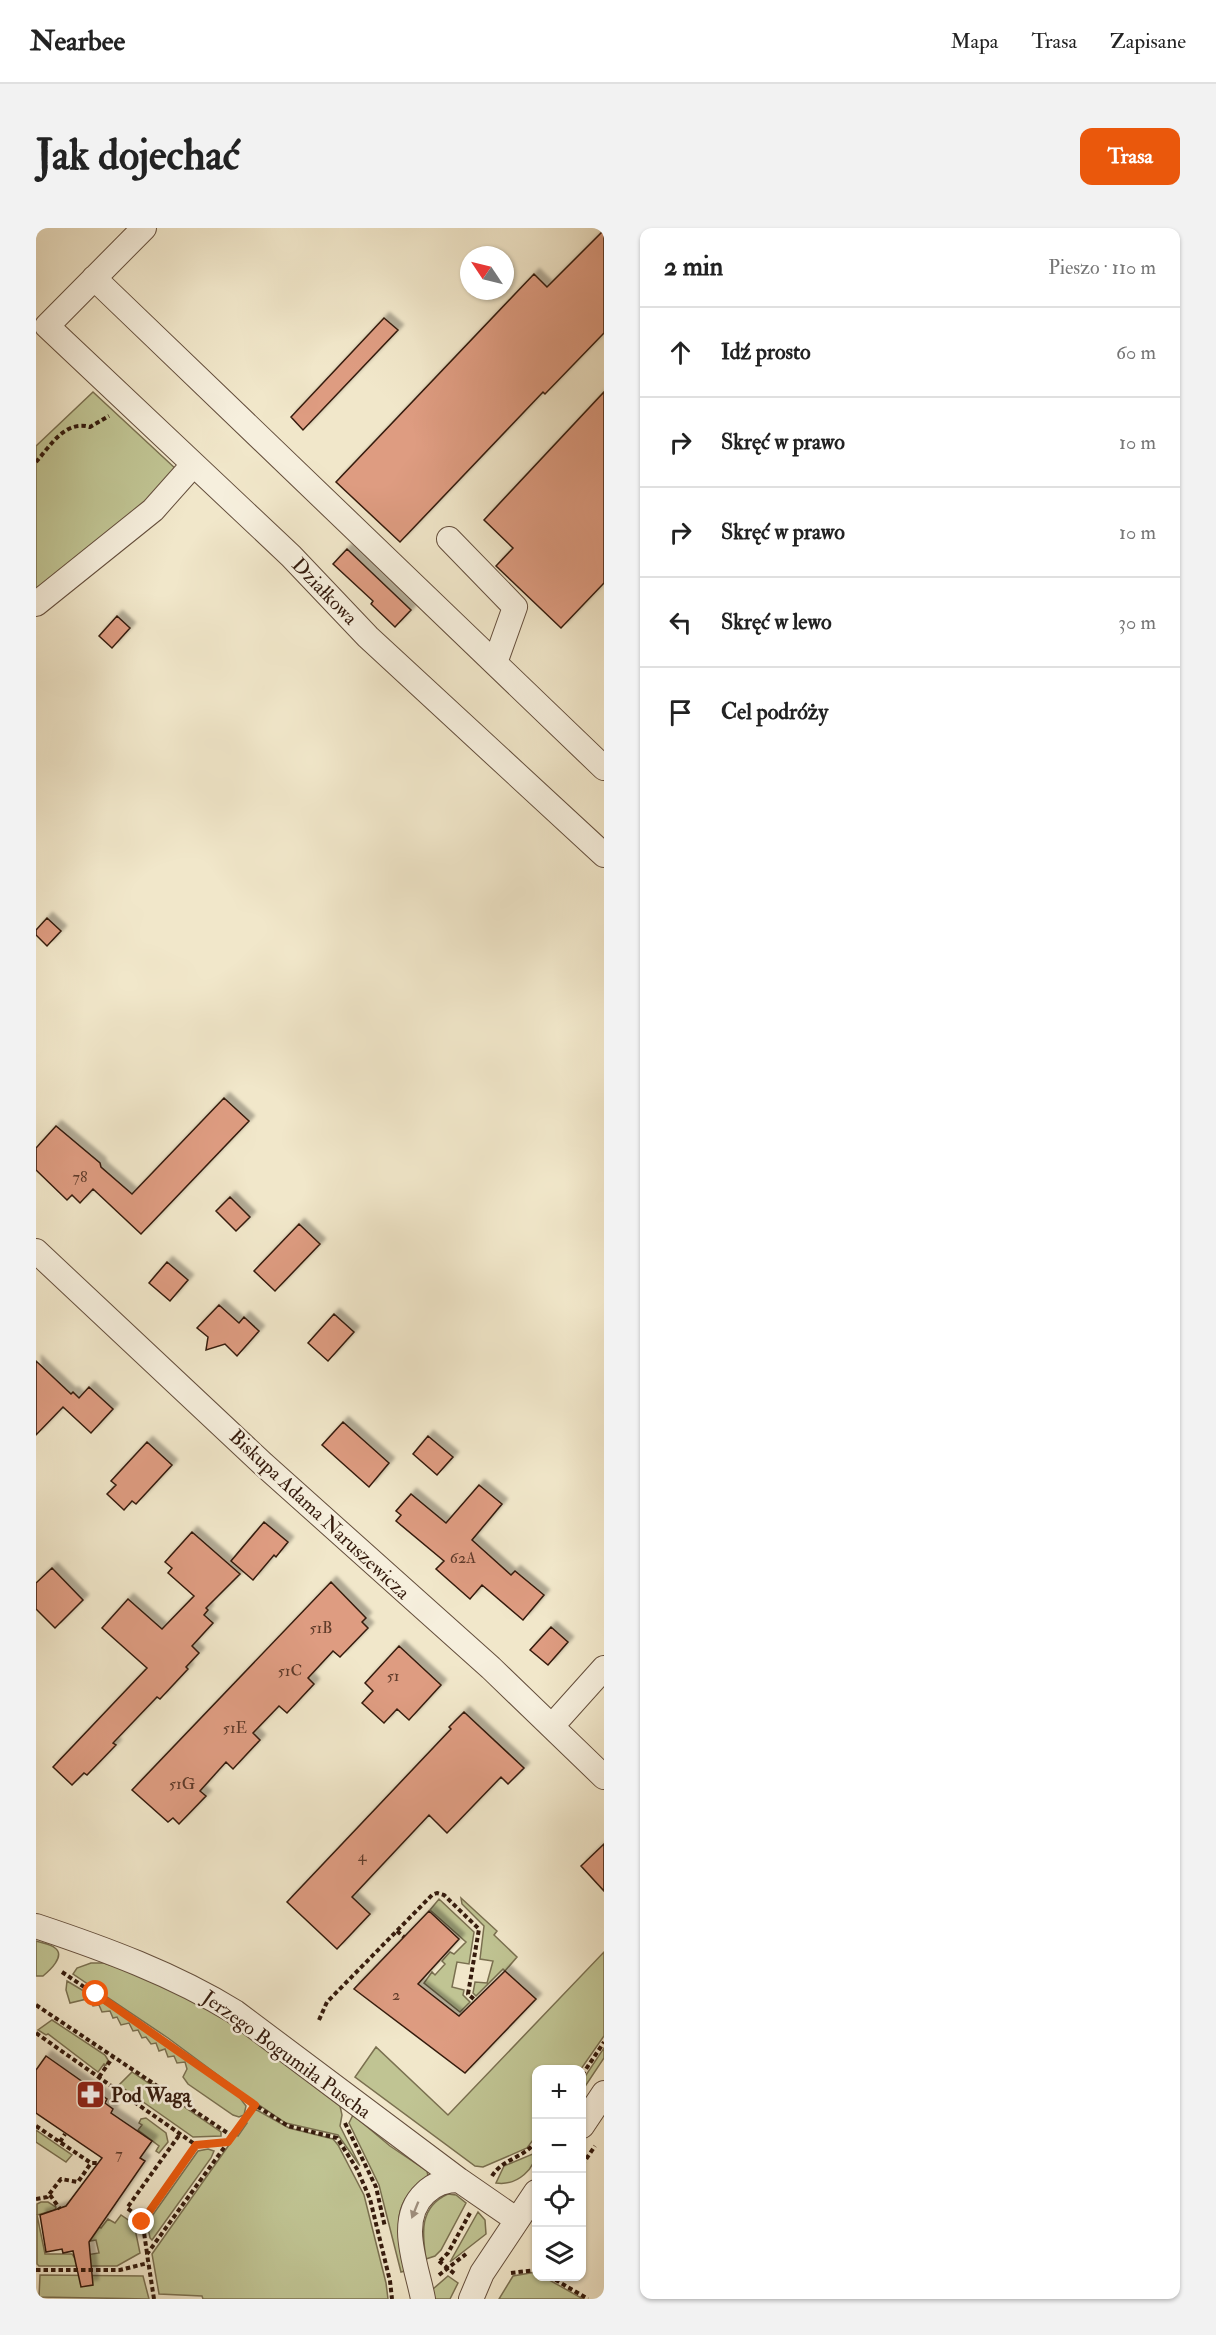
<!DOCTYPE html>
<html lang="pl">
<head>
<meta charset="utf-8">
<style>
	body { margin:0; font-family:"IM FELL Double Pica",serif; background:#f2f2f2; color:#222 }
	.controls { position:absolute; right:18px; bottom:18px; display:grid; overflow:hidden; border-radius:12px; box-shadow:0 2px 4px #0004 }
	.controls button { width:54px; height:54px; display:grid; place-items:center; padding:0; border:0; border-bottom:2px solid #e0e0e0; background:#fff; color:#222; font:30px sans-serif }
	.compass { position:absolute; left:424px; top:18px; width:54px; height:54px; border-radius:50%; background:#fff; box-shadow:0 2px 4px #0004; rotate:305deg }
	.stop { position:absolute; width:18px; height:18px; margin:-14px; border:4px solid #ea580c; border-radius:50%; background:#fff }
	.stop.end { background:#ea580c; border-color:#fff; box-shadow:0 2px 6px #0008 }
	.list { margin:0; padding:0; list-style:none }
	h2 { display:flex; justify-content:space-between; align-items:center; height:78px; margin:0; padding:0 24px; font-size:26px }
	h2 small { font-size:20px; font-weight:400; color:#767676 }
	.list li { display:grid; grid-template-columns:39px 1fr auto; gap:18px; align-items:center; box-sizing:border-box; height:90px; padding:0 24px; border-top:2px solid #e0e0e0 }
	.list b { display:block; font-size:22px; white-space:nowrap }
	.list em { font-size:20px; font-style:normal; color:#767676 }
	.icon { flex:none; width:33px; height:33px; fill:none; stroke:currentColor; stroke-width:2; stroke-linecap:round; stroke-linejoin:round }
	.map { position:relative; flex:none; width:568px; height:2071px; overflow:hidden; border-radius:12px }
	header { display:flex; align-items:center; gap:36px; box-sizing:border-box; height:84px; padding:0 30px; background:#fff; border-bottom:2px solid #e0e0e0 }
	header strong { font-size:28px }
	nav { display:flex; gap:33px; margin-inline-start:auto; font-size:21px }
	.intro { display:flex; align-items:center; justify-content:space-between; box-sizing:border-box; height:144px; padding:0 36px }
	h1 { margin:0; font-size:42px }
	.button { padding:15px 27px; border-radius:12px; background:#ea580c; color:#fff; font-size:21px; font-weight:700 }
	main { display:flex; gap:36px; padding:0 36px }
	aside { flex:1; background:#fff; border-radius:12px; box-shadow:0 2px 4px #0004 }
	.map>svg:first-child { display:block }
	.green { fill:#c0c493; stroke:#7a7050; stroke-width:1.5 }
	.building { fill:#de9c81; stroke:#351b0d; stroke-width:1.5; filter:url(#shadow) }
	.lines { fill:none; stroke-linecap:round; stroke-linejoin:round }
	.minor-casing { stroke:#644e3c; stroke-width:26 }
	.path { stroke:#351b0d; stroke-width:4; stroke-dasharray:4.5 3; stroke-linecap:butt }
	.minor { stroke:#f6efdd; stroke-width:24 }
	.oneway { fill:#9f907f }
	.route { stroke:#ea580c; stroke-width:8 }
	.labels { text-anchor:middle; stroke-width:5; stroke-linejoin:round; paint-order:stroke }
	.number-label { font-size:16px; fill:#5f3b2a }
	.street-label { font-size:20px; fill:#351b0d; stroke:#f6efdd }
	.poi-label { font-size:20px; font-weight:bold; fill:#351b0d; stroke:#f6efdd; text-anchor:start }
</style>
</head>
<body>
<header>
<strong>Nearbee</strong>
<nav><a>Mapa</a><a>Trasa</a><a>Zapisane</a></nav>
</header>
<div class="intro"><h1>Jak dojechać</h1><a class="button">Trasa</a></div>
<main>
<div class="map">
<svg width="568" height="2071" viewBox="0 0 568 2071">
	<defs>
		<filter id="shadow"><feDropShadow dx="5.5" dy="-5.5" stdDeviation="1.5" flood-color="#0004"/></filter>
	</defs>
	<rect width="100%" height="100%" fill="#f1e7ca"/>
	<filter id="stains"><feTurbulence type="fractalNoise" baseFrequency=".00333" numOctaves="4"/><feColorMatrix values="0 0 0 0 .2 0 0 0 0 .09 0 0 0 0 .02 0 0 0 .5 -.17"/></filter>
	<radialGradient id="worn" r=".72"><stop offset=".6" stop-color="#630" stop-opacity="0"/><stop offset="1" stop-color="#630" stop-opacity=".3"/></radialGradient>
	<path class="green" d="M 57,164 L 141,242 L 107,279 L 0,361 L 0,218 Z
		M 425,1670 L 461,1703 L 458,1707 L 481,1729 L 469,1743 L 467,1741 L 440,1768 L 437,1765 L 439,1754 L 451,1755 L 457,1733 L 444,1731 L 448,1698 L 426,1676 Z
		M 403,1671 L 438,1704 L 433,1736 L 421,1734 L 416,1759 L 428,1762 L 427,1767 L 434,1774 L 424,1784 L 388,1755 L 396,1744 L 399,1747 L 409,1736 L 406,1733 L 414,1724 L 418,1726 L 430,1714 L 394,1682 Z
		M 0,1713 C 5,1715 15,1716 19,1720 C 30,1728 13,1743 7,1748 L 0,1748 Z
		M 568,1724 L 568,1808 L 545,1841 L 500,1842 L 500,1908 L 491,1920 L 447,1939 L 439,1938 L 319,1849 L 340,1819 L 412,1887 Z
		M 55,1735 L 68,1735 L 92,1743 L 152,1770 L 198,1797 L 304,1878 L 306,1887 L 304,1898 L 324,1938 L 302,1907 L 250,1895 L 217,1873 L 132,1810 L 37,1746 L 41,1740 Z
		M 31,1753 L 83,1784 L 201,1866 L 210,1878 L 208,1887 L 203,1889 L 197,1887 L 152,1856 L 147,1849 L 151,1841 L 149,1834 L 141,1835 L 138,1828 L 132,1829 L 129,1821 L 123,1823 L 120,1815 L 115,1816 L 110,1809 L 106,1810 L 102,1802 L 97,1803 L 93,1795 L 85,1797 L 81,1789 L 77,1790 L 74,1783 L 66,1784 L 63,1777 L 57,1778 L 55,1770 L 34,1775 L 30,1762 Z
		M 16,1792 L 69,1827 L 72,1832 L 70,1837 L 68,1836 L 62,1844 L 12,1806 L 10,1807 L 2,1802 Z
		M 568,1820 L 568,1830 L 546,1863 L 546,1853 Z
		M 96,1844 L 114,1856 L 118,1856 L 119,1859 L 185,1904 L 185,1908 L 157,1909 L 83,1857 Z
		M 219,1881 L 253,1900 L 297,1911 L 302,1917 L 328,1967 L 350,2055 L 352,2071 L 167,2071 L 166,2068 L 123,2066 L 116,2026 L 200,1907 L 202,1908 L 211,1895 L 210,1894 Z
		M 317,1887 L 354,1918 L 391,1943 L 392,1948 C 351,1977 362,2001 373,2042 L 365,2044 L 343,1957 L 313,1895 Z
		M 110,1890 L 130,1905 L 132,1914 L 123,1925 L 120,1923 L 123,1918 L 102,1902 L 106,1897 L 103,1895 L 105,1891 Z
		M 0,1902 L 36,1927 L 30,1934 L 0,1914 Z
		M 500,1920 C 501,1941 481,1958 460,1955 L 468,1938 L 497,1926 Z
		M 172,1921 L 178,1923 L 175,1930 L 116,2012 L 114,2010 L 111,1995 L 162,1923 Z
		M 412,1966 L 420,1967 L 430,1975 L 405,2022 L 399,2028 L 390,2031 C 386,2005 383,1979 412,1966 Z
		M 5,1974 L 12,1974 L 20,1979 L 19,1982 L 1,1987 L 9,2026 L 36,2026 L 38,2029 L 63,2025 L 60,2012 L 54,2013 L 58,1997 L 65,2000 L 72,1991 L 79,1995 L 85,1987 L 98,1996 L 104,2025 L 81,2038 L 3,2038 L 1,2036 L 1,1976 Z
		M 442,1984 L 449,1992 L 450,2006 L 414,2034 Z
		M 500,2044 L 500,2048 L 508,2049 L 547,2071 L 463,2071 L 477,2048 Z
		M 4,2047 L 107,2048 L 113,2071 L 3,2069 Z
		M 412,2048 L 422,2055 L 414,2071 L 397,2071 L 397,2061 Z"/>
	<path class="building" d="M 568,2 L 568,105 L 509,166 L 507,164 L 364,314 L 300,254 L 498,46 L 511,59 Z
		M 348,90 L 362,102 L 267,202 L 255,189 Z
		M 568,164 L 568,355 L 525,400 L 460,338 L 477,320 L 448,292 Z
		M 311,321 L 375,382 L 359,399 L 335,376 L 337,373 L 297,336 Z
		M 81,388 L 94,400 L 76,420 L 63,408 Z
		M 11,690 L 25,703 L 11,718 L 0,707 L 0,702 Z
		M 188,870 L 213,893 L 105,1006 L 57,961 L 44,975 L 36,967 L 31,972 L 0,942 L 0,920 L 20,898 L 64,935 L 65,939 L 96,966 Z
		M 194,969 L 214,989 L 200,1003 L 180,983 Z
		M 263,996 L 284,1016 L 239,1063 L 218,1043 Z
		M 131,1034 L 152,1052 L 134,1073 L 113,1055 Z
		M 183,1077 L 203,1095 L 208,1089 L 223,1103 L 201,1128 L 189,1116 L 170,1122 L 172,1109 L 161,1100 Z
		M 298,1086 L 318,1104 L 292,1133 L 272,1115 Z
		M 0,1133 L 35,1166 L 37,1164 L 43,1170 L 53,1159 L 77,1181 L 55,1205 L 27,1179 L 0,1207 Z
		M 307,1194 L 353,1235 L 333,1259 L 286,1217 Z
		M 392,1208 L 417,1229 L 401,1247 L 377,1226 Z
		M 111,1214 L 136,1237 L 100,1276 L 96,1273 L 88,1282 L 71,1266 L 80,1257 L 75,1253 Z
		M 443,1257 L 466,1276 L 436,1312 L 475,1347 L 479,1343 L 508,1367 L 487,1392 L 446,1357 L 434,1371 L 400,1341 L 408,1333 L 360,1293 L 365,1287 L 360,1283 L 375,1266 L 410,1295 Z
		M 228,1294 L 252,1314 L 240,1329 L 238,1327 L 217,1352 L 195,1333 Z
		M 156,1304 L 204,1346 L 170,1380 L 172,1382 L 168,1387 L 177,1395 L 156,1418 L 163,1425 L 150,1439 L 152,1441 L 124,1471 L 121,1469 L 77,1515 L 80,1517 L 51,1547 L 48,1545 L 36,1557 L 17,1539 L 111,1440 L 66,1400 L 92,1371 L 126,1401 L 158,1368 L 132,1345 L 136,1340 L 129,1334 Z
		M 16,1340 L 47,1372 L 19,1400 L 0,1381 L 0,1355 Z
		M 295,1354 L 330,1390 L 326,1394 L 332,1400 L 304,1429 L 297,1423 L 272,1450 L 278,1456 L 251,1485 L 243,1478 L 217,1505 L 224,1512 L 197,1541 L 190,1534 L 164,1563 L 170,1568 L 143,1596 L 137,1590 L 132,1594 L 96,1562 Z
		M 515,1399 L 532,1414 L 512,1437 L 494,1422 Z
		M 363,1418 L 405,1457 L 373,1492 L 361,1481 L 348,1495 L 326,1475 L 337,1463 L 329,1455 Z
		M 428,1484 L 488,1540 L 472,1556 L 465,1549 L 411,1605 L 393,1587 L 316,1669 L 334,1686 L 301,1721 L 251,1674 L 415,1501 L 413,1499 Z
		M 568,1616 L 568,1663 L 545,1638 Z
		M 393,1683 L 423,1711 L 382,1756 L 423,1788 L 469,1743 L 500,1771 L 429,1845 L 318,1761 Z
		M 10,1828 L 71,1871 L 69,1875 L 77,1881 L 75,1885 L 116,1913 L 104,1930 L 109,1933 L 53,2014 L 57,2057 L 45,2059 L 37,2023 L 27,2025 L 26,2021 L 10,2024 L 4,1987 L 30,1978 L 66,1930 L 0,1885 L 0,1842 Z"/>
	<g class="lines">
		<defs>
			<path id="minor" d="M 108,0 L 11,98 L 255,328 L 332,409 L 568,627
				M 58,50 L 568,540
				M 413,311 L 479,379 L 459,435
				M 0,376 L 117,282 L 157,237
				M 0,1023 L 227,1236 L 455,1440 L 568,1549
				M 516,1498 L 568,1440
				M 0,1698 C 69,1721 137,1746 199,1784 L 423,1952 L 481,1992
				M 546,1898 L 568,1865
				M 387,2071 C 381,2038 360,1992 389,1965 C 399,1955 410,1952 423,1952
				M 435,2071 L 446,2045 L 500,1964"/>
		</defs>
		<use href="#minor" class="minor-casing"/>
		<path class="path" d="M 0,234 C 15,217 29,192 54,199 L 73,188
			M 361,1703 L 368,1709
			M 26,1744 L 172,1843 L 219,1877
			M 0,1777 L 196,1908
			M 283,1792 L 291,1774 L 396,1667 L 401,1665 L 408,1667 L 443,1701 L 432,1766 L 439,1772
			M 0,1805 L 88,1867 L 94,1871 L 160,1917 L 106,1991 L 91,1980 L 144,1906
			M 546,1847 L 568,1814
			M 63,1849 L 77,1829
			M 309,1895 L 340,1959 L 349,1999
			M 0,1898 L 55,1935 L 63,1935
			M 24,1914 L 29,1906
			M 160,1917 L 191,1914
			M 546,1937 L 559,1918
			M 456,1948 C 467,1930 489,1930 500,1913
			M 14,1967 L 24,1981
			M 0,1971 L 11,1969 L 25,1951 L 42,1954 L 55,1935
			M 106,1991 L 111,2025
			M 403,2033 L 420,2047
			M 404,2033 L 412,2025 L 434,1985
			M 0,2042 L 84,2042 L 112,2035
			M 475,2045 L 500,2042
			M 403,2047 L 430,2026
			M 513,2048 L 552,2071
			M 118,2071 L 111,2026 L 219,1877 L 252,1898 L 301,1910 L 321,1941 L 334,1971 L 354,2053 L 356,2071"/>
		<use href="#minor" class="minor"/>
	</g>
	<defs><path id="oneway-solid" d="M-6-.8H1V-3.2L6.5 0L1 3.2V.8H-6Z" transform="scale(1.5)"/></defs>
	<use class="oneway" href="#oneway-solid" transform="translate(379 1982) rotate(112)"/>
	<g class="lines">
		<path class="route" d="M 60,1766 L 219,1877 L 192,1914 L 160,1917 L 106,1994"/>
	</g>
	<defs>
		<symbol id="pharmacy-square" viewBox="-11 -11 22 22"><rect x="-9" y="-9" width="18" height="18" rx="4" fill="#8f2418" stroke="#f6efdd"/><path d="M-2-6h4v4h4v4h-4v4h-4v-4h-4v-4h4Z" fill="#fff"/></symbol>
	</defs>
	<g fill-rule="evenodd">
		<use href="#pharmacy-square" x="38" y="1850" width="33" height="33"/>
	</g>
	<g class="labels">
		<g class="number-label">
			<text x="44" y="954">78</text>
			<text x="427" y="1335">62A</text>
			<text x="285" y="1405">51B</text>
			<text x="254" y="1448">51C</text>
			<text x="357" y="1453">51</text>
			<text x="199" y="1505">51E</text>
			<text x="146" y="1561">51G</text>
			<text x="326" y="1633">4</text>
			<text x="360" y="1772">2</text>
			<text x="83" y="1931">7</text>
		</g>
		<g class="street-label">
			<text transform="translate(289 363) rotate(46)" y="7">Działkowa</text>
			<text transform="translate(284 1286) rotate(43)" y="7">Biskupa Adama Naruszewicza</text>
			<text transform="translate(251 1826) rotate(36)" y="7">Jerzego Bogumiła Puscha</text>
		</g>
		<g class="poi-label">
			<text x="75" y="1874">Pod Wagą</text>
		</g>
	</g>
	<rect width="100%" height="100%" filter="url(#stains)"/>
	<rect width="100%" height="100%" fill="url(#worn)"/>
</svg>
<div class="controls">
<button>+</button>
<button>−</button>
<button><svg class="icon" aria-label="locate" viewBox="0 0 24 24"><circle cx="12" cy="12" r="6"/><path d="M12 2v4M12 18v4M2 12h4M18 12h4"/></svg></button>
<button><svg class="icon" aria-label="layers" viewBox="0 0 24 24"><path d="M12 4l9 5-9 5-9-5zM3 14l9 5 9-5"/></svg></button>
</div>
<svg class="compass" viewBox="-18 -18 36 36"><path d="M0-13l5 13h-10z" fill="#e53935"/><path d="M0 13l5-13h-10z" fill="#767676"/></svg>
<div class="stop" style="left:60px;top:1766px"></div>
<div class="stop end" style="left:106px;top:1994px"></div>
</div>
<aside>
<h2>2 min<small>Pieszo · 110 m</small></h2>
<ul class="list">
<li><svg class="icon" aria-label="ahead" viewBox="0 0 24 24"><path d="M12 20V5M6 11l6-6 6 6"/></svg><div><b>Idź prosto</b></div><em>60 m</em></li>
<li><svg class="icon" aria-label="right" viewBox="0 0 24 24"><path d="M7 20v-9h11M14 6l5 5-5 5"/></svg><div><b>Skręć w prawo</b></div><em>10 m</em></li>
<li><svg class="icon" aria-label="right" viewBox="0 0 24 24"><path d="M7 20v-9h11M14 6l5 5-5 5"/></svg><div><b>Skręć w prawo</b></div><em>10 m</em></li>
<li><svg class="icon" aria-label="left" viewBox="0 0 24 24"><path d="M17 20v-9H6M10 6l-5 5 5 5"/></svg><div><b>Skręć w lewo</b></div><em>30 m</em></li>
<li><svg class="icon" aria-label="arrive" viewBox="0 0 24 24"><path d="M6 21V4h12l-3 4 3 4H6"/></svg><div><b>Cel podróży</b></div></li>
</ul>
</aside>
</main>
</body>
</html>
